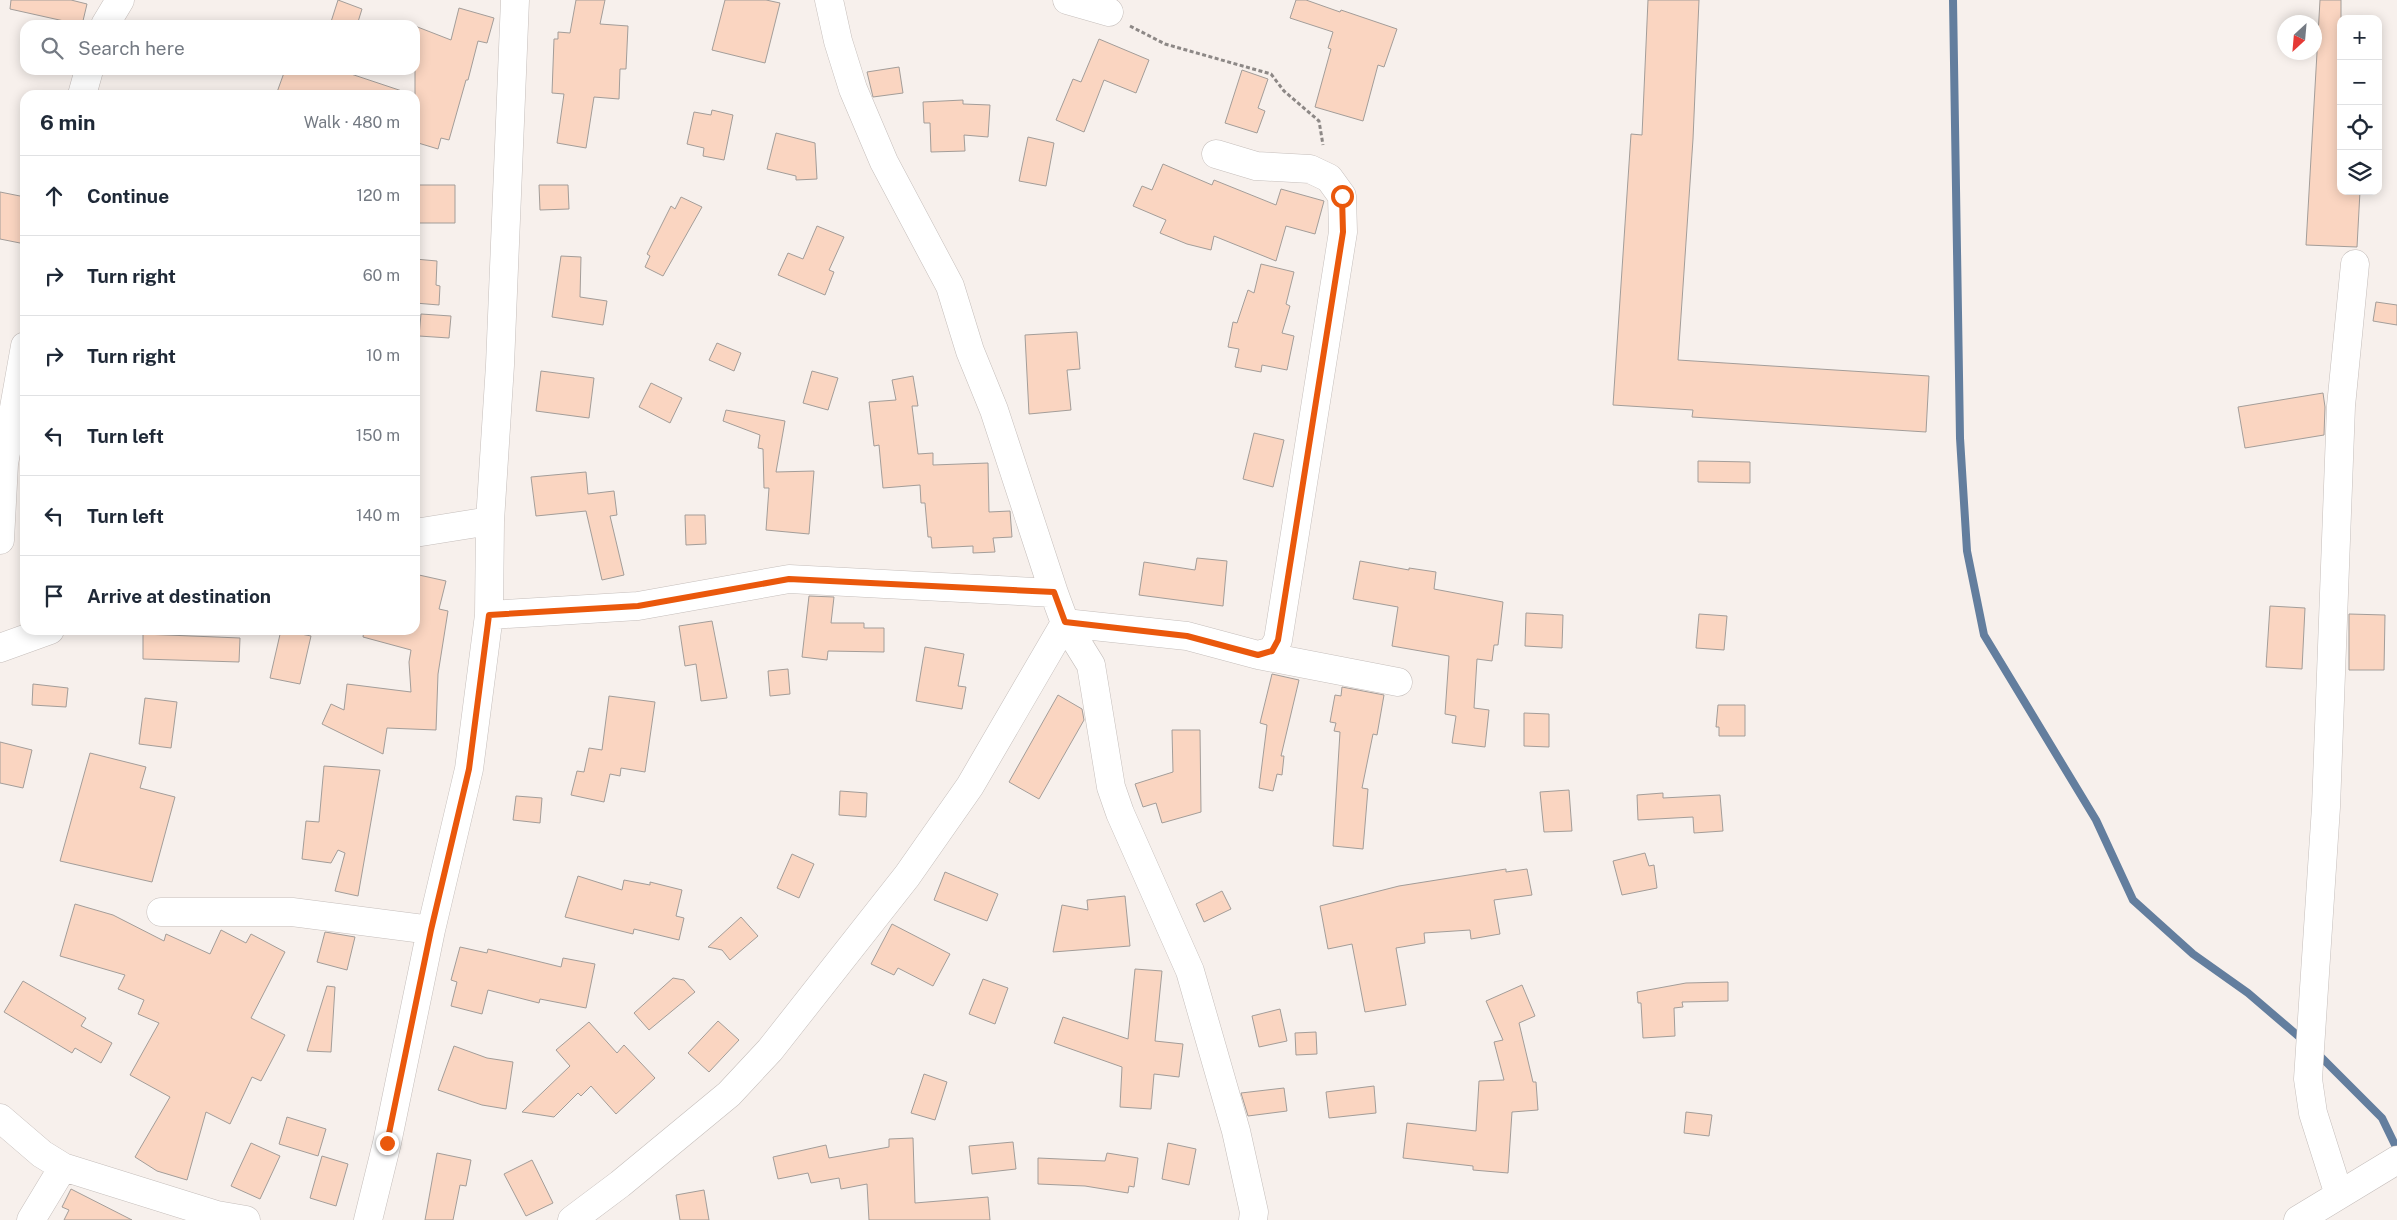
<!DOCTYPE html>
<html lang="en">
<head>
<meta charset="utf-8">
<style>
	body { margin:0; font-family:"Public Sans",sans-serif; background:#f2f2f3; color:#1f2937 }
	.controls { position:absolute; right:15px; top:15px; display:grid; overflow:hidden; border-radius:10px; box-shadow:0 2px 12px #0003 }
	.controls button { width:45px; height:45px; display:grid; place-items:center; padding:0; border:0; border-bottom:1px solid #e0e1e3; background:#fff; color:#1f2937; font:25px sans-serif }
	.compass { position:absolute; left:2277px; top:15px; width:45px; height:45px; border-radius:50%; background:#fff; box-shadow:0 2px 12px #0003; rotate:206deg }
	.stop { position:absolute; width:15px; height:15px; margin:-11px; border:4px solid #ea580c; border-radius:50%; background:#fff }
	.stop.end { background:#ea580c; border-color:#fff; box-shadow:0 1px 5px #0008 }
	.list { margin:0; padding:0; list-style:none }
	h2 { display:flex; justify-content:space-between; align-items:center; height:65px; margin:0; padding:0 20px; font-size:21px }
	h2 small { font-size:16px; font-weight:400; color:#747a83 }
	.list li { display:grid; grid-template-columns:32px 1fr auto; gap:15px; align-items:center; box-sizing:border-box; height:80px; padding:0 20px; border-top:1px solid #e0e1e3 }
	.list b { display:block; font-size:19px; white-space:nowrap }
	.list em { font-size:16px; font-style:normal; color:#747a83 }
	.icon { flex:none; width:28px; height:28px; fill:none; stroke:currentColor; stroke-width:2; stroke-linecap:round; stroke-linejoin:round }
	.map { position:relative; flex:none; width:2397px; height:1220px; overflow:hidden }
	.search { position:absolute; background:#fff; box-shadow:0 2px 12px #0003; left:20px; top:20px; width:400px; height:55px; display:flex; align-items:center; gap:12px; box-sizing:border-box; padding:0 18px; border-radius:15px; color:#747a83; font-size:19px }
	.panel { position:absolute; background:#fff; box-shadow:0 2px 12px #0003; left:20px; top:90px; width:400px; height:545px; border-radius:15px }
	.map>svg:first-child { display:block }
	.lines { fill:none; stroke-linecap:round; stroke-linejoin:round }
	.stream { stroke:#637e9e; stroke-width:8 }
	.building { fill:#fad5c1; stroke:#a39d99 }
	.minor-casing { stroke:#c5bebb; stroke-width:29 }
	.path { stroke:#8d8886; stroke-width:3; stroke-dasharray:4 2.5; stroke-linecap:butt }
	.minor { stroke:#fff; stroke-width:28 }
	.route { stroke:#ea580c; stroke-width:6 }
</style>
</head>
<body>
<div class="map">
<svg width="2397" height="1220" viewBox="0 0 2397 1220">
	<rect width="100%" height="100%" fill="#f7f0ec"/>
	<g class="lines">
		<path class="stream" d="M 1953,0 L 1960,438 L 1967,551 L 1984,635 L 2096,820 L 2133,900 L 2193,954 L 2248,993 L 2304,1041
			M 2316,1052 L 2382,1118 L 2397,1149"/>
	</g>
	<path class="building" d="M 11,0 L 71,0 L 87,4 L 82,25 L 10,9 Z
		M 338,0 L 362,9 L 357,25 L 330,25 Z
		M 576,0 L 605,0 L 600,24 L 628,26 L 626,69 L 620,69 L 619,99 L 594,97 L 586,148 L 557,143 L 564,94 L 552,93 L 554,39 L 558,39 L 558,32 L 570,33 Z
		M 725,0 L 766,0 L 780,3 L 765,63 L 712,50 Z
		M 1296,0 L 1306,0 L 1340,12 L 1341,10 L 1397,29 L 1384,67 L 1378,65 L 1363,121 L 1315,107 L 1331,49 L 1328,48 L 1333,32 L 1290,18 Z
		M 1648,0 L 1699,0 L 1693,139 L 1678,360 L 1929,376 L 1926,432 L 1692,417 L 1693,410 L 1613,405 L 1631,134 L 1642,135 Z
		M 2320,0 L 2341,0 L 2341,191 L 2360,191 L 2357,247 L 2306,245 Z
		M 459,8 L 494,18 L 487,43 L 478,41 L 468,80 L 466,80 L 449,140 L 441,138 L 438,149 L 415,142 L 415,26 L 451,40 Z
		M 1099,39 L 1149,60 L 1136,93 L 1104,80 L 1084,132 L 1056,120 L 1073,79 L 1081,82 Z
		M 899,67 L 903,93 L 873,97 L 867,72 Z
		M 285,70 L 339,70 L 402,91 L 402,95 L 276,95 Z
		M 1242,70 L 1268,79 L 1258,108 L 1265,111 L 1257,133 L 1225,123 Z
		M 963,100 L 963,104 L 990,105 L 988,137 L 964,135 L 965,151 L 931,152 L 930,123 L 924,123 L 923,102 Z
		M 712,110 L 733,115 L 724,160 L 703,156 L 704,148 L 687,144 L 694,112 L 711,115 Z
		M 776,133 L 815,143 L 817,179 L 796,180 L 796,176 L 767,169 Z
		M 1028,137 L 1054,143 L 1046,186 L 1019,181 Z
		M 1163,164 L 1212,185 L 1214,180 L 1276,205 L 1281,189 L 1324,201 L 1315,234 L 1286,226 L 1276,261 L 1214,236 L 1211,250 L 1187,244 L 1160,233 L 1166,220 L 1133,206 L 1142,186 L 1152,190 Z
		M 415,185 L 455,185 L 455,223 L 415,223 Z
		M 539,185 L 568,185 L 569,209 L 540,210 Z
		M 0,192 L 25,197 L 25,244 L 0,239 Z
		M 681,197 L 702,207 L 663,276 L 645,267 L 650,256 L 647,254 L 671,206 L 675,209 Z
		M 817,226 L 844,237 L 829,270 L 834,272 L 825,295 L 778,275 L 788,253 L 803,259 Z
		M 561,256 L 581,257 L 580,297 L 607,301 L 603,325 L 552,317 Z
		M 415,259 L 437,261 L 436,285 L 440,286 L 439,305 L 415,303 Z
		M 1261,264 L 1294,272 L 1286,304 L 1290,306 L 1282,333 L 1294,336 L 1287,370 L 1262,365 L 1261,372 L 1235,367 L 1239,349 L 1228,347 L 1233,322 L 1237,323 L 1248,290 L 1254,293 Z
		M 2376,302 L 2397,305 L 2397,325 L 2373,321 Z
		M 421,314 L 451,316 L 449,338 L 419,336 Z
		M 1077,332 L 1080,369 L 1067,370 L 1071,410 L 1029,414 L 1025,335 Z
		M 717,343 L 741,353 L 734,371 L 709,360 Z
		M 541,371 L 594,378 L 589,418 L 536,411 Z
		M 812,371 L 838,378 L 828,410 L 803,403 Z
		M 913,376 L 918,406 L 912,406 L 918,454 L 933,453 L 933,465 L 988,463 L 989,512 L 1010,511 L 1012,537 L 993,538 L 995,552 L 973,553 L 973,546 L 932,548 L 931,537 L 928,537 L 925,503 L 921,503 L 920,485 L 883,488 L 879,445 L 874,446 L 869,402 L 896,400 L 892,380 Z
		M 651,383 L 682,398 L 670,423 L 639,407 Z
		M 2323,393 L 2325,407 L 2324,435 L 2245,448 L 2238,407 Z
		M 726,410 L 785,421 L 776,472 L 814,471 L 809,534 L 766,530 L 769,488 L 764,488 L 763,449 L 758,448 L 760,435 L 723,421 Z
		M 1254,433 L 1284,440 L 1273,487 L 1243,479 Z
		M 1698,461 L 1750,462 L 1750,483 L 1698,482 Z
		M 586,472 L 588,494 L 614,491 L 617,515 L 610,516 L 624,575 L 602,580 L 586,511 L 536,516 L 531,477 Z
		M 685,515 L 705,515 L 706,544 L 686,545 Z
		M 1197,558 L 1227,561 L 1223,606 L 1139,595 L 1144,562 L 1195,570 Z
		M 1360,561 L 1409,570 L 1409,568 L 1436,572 L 1434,589 L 1503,602 L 1498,645 L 1494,645 L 1492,661 L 1477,659 L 1474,708 L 1489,710 L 1485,747 L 1452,743 L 1456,716 L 1445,714 L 1449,656 L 1392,646 L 1398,607 L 1353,599 Z
		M 419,575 L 446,581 L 439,609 L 448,611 L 438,674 L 436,730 L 387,728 L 383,754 L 322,724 L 331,704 L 344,710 L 347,684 L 411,692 L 409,662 L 411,650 L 363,637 L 364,630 L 415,630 L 415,591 Z
		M 809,596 L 834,597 L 831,623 L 864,623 L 864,628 L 884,628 L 884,652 L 828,651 L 827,660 L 802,657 Z
		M 2270,606 L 2305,608 L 2302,669 L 2266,667 Z
		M 1526,613 L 1563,615 L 1562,648 L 1525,646 Z
		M 1699,614 L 1727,616 L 1724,650 L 1696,648 Z
		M 2349,614 L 2385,615 L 2384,670 L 2349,670 Z
		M 712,621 L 727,698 L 701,701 L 696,664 L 685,666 L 679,626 Z
		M 281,630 L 311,636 L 300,684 L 270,678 Z
		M 143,634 L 240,638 L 239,662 L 143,659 Z
		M 925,647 L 964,654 L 958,686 L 966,687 L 962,709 L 916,701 Z
		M 788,669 L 790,694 L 770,696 L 768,671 Z
		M 1272,674 L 1299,680 L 1281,756 L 1284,756 L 1282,775 L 1277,774 L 1273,791 L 1259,788 L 1267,725 L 1260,723 Z
		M 33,684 L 68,688 L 66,707 L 32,705 Z
		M 1342,687 L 1384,695 L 1377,735 L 1373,734 L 1362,788 L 1368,789 L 1363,849 L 1333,846 L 1340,732 L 1334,731 L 1336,723 L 1330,722 L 1335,695 L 1341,696 Z
		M 1058,695 L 1082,709 L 1084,720 L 1039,799 L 1009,782 Z
		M 609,696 L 655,702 L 645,772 L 621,768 L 620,776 L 610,774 L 604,802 L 571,795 L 577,771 L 584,772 L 589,748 L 602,750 Z
		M 145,698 L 177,702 L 171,748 L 139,744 Z
		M 1718,705 L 1745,705 L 1745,736 L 1719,736 L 1719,727 L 1716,727 Z
		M 1524,713 L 1549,714 L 1549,747 L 1524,746 Z
		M 1172,730 L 1200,730 L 1201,812 L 1162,823 L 1156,803 L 1143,807 L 1135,784 L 1173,772 Z
		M 0,742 L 32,750 L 23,788 L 0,783 Z
		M 90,753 L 146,767 L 140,788 L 175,797 L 152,882 L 60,861 Z
		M 324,766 L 380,770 L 358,896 L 335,891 L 345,853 L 338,850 L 331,863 L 302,859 L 306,821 L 319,822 Z
		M 1569,790 L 1572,831 L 1544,832 L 1540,792 Z
		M 840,791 L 867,793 L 866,817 L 839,815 Z
		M 1663,793 L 1663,798 L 1720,795 L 1723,831 L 1694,833 L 1693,817 L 1638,820 L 1637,795 Z
		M 516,796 L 542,798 L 540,823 L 513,820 Z
		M 1645,853 L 1649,866 L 1654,865 L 1657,888 L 1622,895 L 1613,861 Z
		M 792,854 L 814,864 L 799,898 L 777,888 Z
		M 1506,869 L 1506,872 L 1527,869 L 1532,895 L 1494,900 L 1500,934 L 1471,939 L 1470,930 L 1424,933 L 1425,943 L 1396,948 L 1406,1005 L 1365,1012 L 1352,944 L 1328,949 L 1320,906 L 1399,886 Z
		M 945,872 L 998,894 L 987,921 L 934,900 Z
		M 578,876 L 622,890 L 624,880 L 650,885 L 650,882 L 682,890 L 676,916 L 684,918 L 679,940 L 634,929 L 633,934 L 565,917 Z
		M 1222,891 L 1231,909 L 1204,922 L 1196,904 Z
		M 1125,896 L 1130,946 L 1053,952 L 1062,905 L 1088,910 L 1087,900 Z
		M 75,904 L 113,915 L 164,941 L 166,934 L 210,954 L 221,930 L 246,943 L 251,934 L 285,952 L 251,1018 L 285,1035 L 261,1081 L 252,1077 L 230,1124 L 206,1112 L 187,1180 L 157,1171 L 135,1157 L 170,1097 L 130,1075 L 159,1023 L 138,1014 L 144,1000 L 118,989 L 125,975 L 60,956 Z
		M 741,917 L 758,936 L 730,960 L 722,950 L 708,947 Z
		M 892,924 L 950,954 L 933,986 L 898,968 L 894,975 L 871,964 Z
		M 325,932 L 355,937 L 347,970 L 317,962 Z
		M 460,947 L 487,953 L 488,949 L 561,967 L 563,958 L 595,964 L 586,1008 L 540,999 L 539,1003 L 488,990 L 482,1014 L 451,1006 L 457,982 L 451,980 Z
		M 1135,969 L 1162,971 L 1155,1041 L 1183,1044 L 1179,1077 L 1154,1074 L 1151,1109 L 1120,1107 L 1122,1067 L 1054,1043 L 1063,1017 L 1128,1039 Z
		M 673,978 L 684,980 L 695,992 L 649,1030 L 634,1013 Z
		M 983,979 L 1008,988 L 995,1024 L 969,1014 Z
		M 23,981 L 86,1018 L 81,1026 L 112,1043 L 101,1063 L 75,1048 L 72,1053 L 4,1012 Z
		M 1728,982 L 1728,1001 L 1682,1002 L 1683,1007 L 1674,1008 L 1675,1036 L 1643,1038 L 1641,1003 L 1638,1003 L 1637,992 L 1686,983 Z
		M 1522,985 L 1535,1016 L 1519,1023 L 1533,1082 L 1536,1082 L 1538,1110 L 1512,1112 L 1508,1173 L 1473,1170 L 1473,1166 L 1403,1158 L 1407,1123 L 1476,1131 L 1479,1081 L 1504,1080 L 1494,1042 L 1503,1040 L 1486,1001 Z
		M 327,986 L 335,987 L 331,1052 L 307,1051 Z
		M 1280,1009 L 1287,1041 L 1259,1047 L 1252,1016 Z
		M 718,1021 L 739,1040 L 709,1072 L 688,1053 Z
		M 589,1022 L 617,1053 L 624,1045 L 655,1078 L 616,1114 L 591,1086 L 581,1096 L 578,1093 L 554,1117 L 522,1112 L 570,1066 L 556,1050 Z
		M 1316,1032 L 1317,1054 L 1296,1055 L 1295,1033 Z
		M 454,1046 L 487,1058 L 513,1062 L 506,1109 L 482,1105 L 438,1090 Z
		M 924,1074 L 947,1082 L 935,1120 L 911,1113 Z
		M 1374,1086 L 1376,1113 L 1329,1118 L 1326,1092 Z
		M 1284,1088 L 1287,1111 L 1248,1116 L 1241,1093 Z
		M 1686,1112 L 1712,1115 L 1709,1136 L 1684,1133 Z
		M 287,1117 L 326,1129 L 318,1156 L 279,1144 Z
		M 913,1138 L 915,1203 L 988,1197 L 990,1220 L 869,1220 L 867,1184 L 841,1189 L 839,1178 L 811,1183 L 808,1173 L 778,1179 L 773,1157 L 826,1145 L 829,1158 L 889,1147 L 889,1139 Z
		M 1013,1142 L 1016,1169 L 972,1174 L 969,1146 Z
		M 251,1143 L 280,1156 L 260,1199 L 231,1186 Z
		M 1168,1143 L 1196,1149 L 1189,1185 L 1162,1179 Z
		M 437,1153 L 471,1160 L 466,1186 L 460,1185 L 453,1220 L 425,1220 Z
		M 1107,1153 L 1138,1158 L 1134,1187 L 1129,1186 L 1128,1193 L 1085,1186 L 1038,1184 L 1038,1158 L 1105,1161 Z
		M 322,1156 L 348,1164 L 336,1206 L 310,1198 Z
		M 532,1160 L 553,1203 L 526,1216 L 504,1174 Z
		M 71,1189 L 132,1220 L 64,1220 L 69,1210 L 62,1207 Z
		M 704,1190 L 709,1220 L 680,1220 L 676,1195 Z"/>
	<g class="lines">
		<defs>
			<path id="minor" d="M 829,0 L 838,41 L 853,89 L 884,162 L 950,286 L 970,351 L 994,410 L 1054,593 L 1065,623 L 1091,665 L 1111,787 L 1120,813 L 1190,971 L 1236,1131 L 1254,1212 L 1253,1220
				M 1067,0 L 1109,12
				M 105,25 L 120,0
				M 82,95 L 89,70
				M 415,533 L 490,521
				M 0,540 L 4,464 L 25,346
				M 489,615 L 638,606 L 789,579 L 1054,593
				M 0,648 L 50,630
				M 1258,655 L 1398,682
				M 161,912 L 292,912 L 431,930
				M 0,1118 L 42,1154 L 63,1167 L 217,1215 L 246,1220
				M 2339,1195 L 2313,1113 L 2308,1079 L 2326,807 L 2341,406 L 2355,264
				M 31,1220 L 63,1167
				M 368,1220 L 387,1143 L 431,930 L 469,769 L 489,615 L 490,521 L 500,365 L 515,0
				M 572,1220 L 620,1184 L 729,1094 L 770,1050 L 907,876 L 970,786 L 1065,623 L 1187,636 L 1258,655 L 1272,651 L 1278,640 L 1343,232 L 1342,196 L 1329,178 L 1310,169 L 1256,166 L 1216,154
				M 2298,1220 L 2397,1160"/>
		</defs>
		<use href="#minor" class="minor-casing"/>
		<path class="path" d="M 1130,26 L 1165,44 L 1271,74 L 1284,91 L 1319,121 L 1323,145"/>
		<use href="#minor" class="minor"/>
	</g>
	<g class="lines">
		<path class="route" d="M 387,1143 L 431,930 L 469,769 L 489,615 L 638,606 L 789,579 L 1054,592 L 1065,622 L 1187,636 L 1258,655 L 1272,651 L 1278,640 L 1343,232 L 1342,196"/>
	</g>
</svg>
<div class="controls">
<button>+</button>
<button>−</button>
<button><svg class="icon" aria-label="locate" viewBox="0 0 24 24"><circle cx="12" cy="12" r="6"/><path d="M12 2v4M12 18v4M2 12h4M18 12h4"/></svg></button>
<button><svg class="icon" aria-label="layers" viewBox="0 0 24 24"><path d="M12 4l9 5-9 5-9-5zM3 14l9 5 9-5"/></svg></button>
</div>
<svg class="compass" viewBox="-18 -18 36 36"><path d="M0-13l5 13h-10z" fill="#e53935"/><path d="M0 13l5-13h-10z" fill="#747a83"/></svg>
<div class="stop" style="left:1342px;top:196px"></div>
<div class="stop end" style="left:387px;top:1143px"></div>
<div class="search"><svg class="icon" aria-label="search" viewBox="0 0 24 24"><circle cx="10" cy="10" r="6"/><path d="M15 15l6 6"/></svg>Search here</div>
<section class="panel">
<h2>6 min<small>Walk · 480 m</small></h2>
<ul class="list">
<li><svg class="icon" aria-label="ahead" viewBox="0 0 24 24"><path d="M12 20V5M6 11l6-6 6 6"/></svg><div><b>Continue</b></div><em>120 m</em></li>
<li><svg class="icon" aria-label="right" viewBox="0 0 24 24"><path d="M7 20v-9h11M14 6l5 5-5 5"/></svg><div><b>Turn right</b></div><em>60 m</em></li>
<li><svg class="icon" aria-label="right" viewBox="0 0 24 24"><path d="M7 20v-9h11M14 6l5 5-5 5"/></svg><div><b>Turn right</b></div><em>10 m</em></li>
<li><svg class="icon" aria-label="left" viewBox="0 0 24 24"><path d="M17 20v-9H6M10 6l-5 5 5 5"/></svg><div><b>Turn left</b></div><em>150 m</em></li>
<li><svg class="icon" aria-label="left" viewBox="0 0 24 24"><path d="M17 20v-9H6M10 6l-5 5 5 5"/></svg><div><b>Turn left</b></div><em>140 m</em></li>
<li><svg class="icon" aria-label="arrive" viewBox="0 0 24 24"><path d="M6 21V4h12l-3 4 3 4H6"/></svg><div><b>Arrive at destination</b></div></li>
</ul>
</section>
</div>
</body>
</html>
